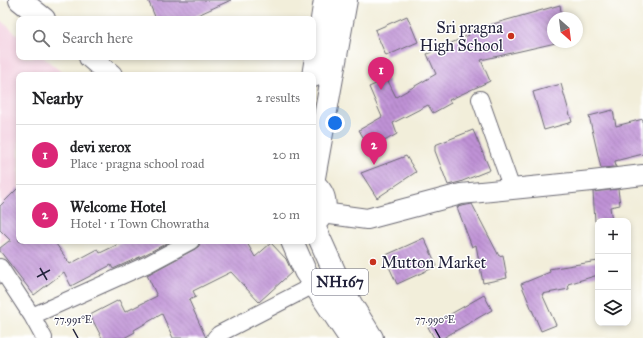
<!DOCTYPE html>
<html lang="en">
<head>
<meta charset="utf-8">
<style>
	body { margin:0; font-family:"IM FELL Great Primer",serif; background:#f2f2f2; color:#202124 }
	.controls { position:absolute; right:12px; bottom:12px; display:grid; overflow:hidden; border-radius:8px; box-shadow:0 2px 6px #0003 }
	.controls button { width:36px; height:36px; display:grid; place-items:center; padding:0; border:0; border-bottom:1px solid #e0e0e0; background:#fff; color:#202124; font:20px sans-serif }
	.compass { position:absolute; left:547px; top:12px; width:36px; height:36px; border-radius:50%; background:#fff; box-shadow:0 2px 6px #0003; rotate:152deg }
	.you { position:absolute; left:335px; top:123px; width:14px; height:14px; margin:-10px; border:3px solid #fff; border-radius:50%; background:#1a73e8; box-shadow:0 0 0 6px #1a73e833 }
	.badge { display:grid; place-items:center; width:26px; height:26px; border-radius:50%; background:#db2777; color:#fff; font-size:13px; font-weight:700 }
	.pin { position:absolute; translate:-50% -33px; filter:drop-shadow(0 1px 2px #0008) }
	.pin::after { content:''; position:absolute; top:21px; width:14px; height:12px; background:inherit; clip-path:polygon(0 0,100% 0,50% 100%) }
	.list { margin:0; padding:0; list-style:none }
	h2 { display:flex; justify-content:space-between; align-items:center; height:52px; margin:0; padding:0 16px; font-size:17px }
	h2 small { font-size:13px; font-weight:400; color:#757577 }
	.list li { display:grid; grid-template-columns:26px 1fr auto; gap:12px; align-items:center; box-sizing:border-box; height:60px; padding:0 16px; border-top:1px solid #e0e0e0 }
	.list b { display:block; font-size:15px; white-space:nowrap }
	.list p { margin:0; font-size:13px; white-space:nowrap; color:#757577 }
	.list em { font-size:13px; font-style:normal; color:#757577 }
	.icon { flex:none; width:22px; height:22px; fill:none; stroke:currentColor; stroke-width:2; stroke-linecap:round; stroke-linejoin:round }
	.map { position:relative; flex:none; width:643px; height:338px; overflow:hidden }
	.search { position:absolute; background:#fff; box-shadow:0 2px 6px #0003; left:16px; top:16px; width:300px; height:44px; display:flex; align-items:center; gap:10px; box-sizing:border-box; padding:0 14px; border-radius:8px; color:#757577; font-size:15px }
	.panel { position:absolute; background:#fff; box-shadow:0 2px 6px #0003; left:16px; top:72px; width:300px; height:172px; border-radius:8px }
	.map>svg:first-child { display:block }
	.built { fill:#f3cfdf }
	.building { fill:url(#building-back-hatch) }
	.lines { fill:none; stroke-linecap:round; stroke-linejoin:round }
	.minor-casing { stroke:#6b6973; stroke-width:18 }
	.tertiary-casing { stroke:#6b6973; stroke-width:22 }
	.primary-casing { stroke:#6b6973; stroke-width:24 }
	.trunk-casing { stroke:#6b6973; stroke-width:24 }
	.minor { stroke:#fff; stroke-width:16 }
	.tertiary { stroke:#fff; stroke-width:20 }
	.primary { stroke:#fff; stroke-width:22 }
	.trunk { stroke:#fff; stroke-width:22 }
	.ticks { fill:none; stroke:#22223b; stroke-width:1.5 }
	.poi-dot { fill:#c8321e; stroke:#fff; stroke-width:1.5 }
	.labels { text-anchor:middle; stroke-width:3; stroke-linejoin:round; paint-order:stroke }
	.shield { fill:#fff; stroke:#646476; stroke-width:1 }
	.shield-label { font-size:15px; font-weight:bold; fill:#22223b }
	.poi-label { font-size:16px; fill:#22223b; stroke:#fff; text-anchor:end }
	.ticks-label { font-size:10px; text-anchor:middle; fill:#22223b; stroke:#fff; stroke-width:3; stroke-linejoin:round; paint-order:stroke }
</style>
</head>
<body>
<div class="map">
<svg width="643" height="338" viewBox="0 0 643 338">
	<defs>
		<pattern id="building-back-hatch" width="6" height="6" patternUnits="userSpaceOnUse"><rect width="6" height="6" fill="#bf92d6"/><path d="M-1 5l2 2M0 0l6 6M5-1l2 2" fill="none" stroke="#9b77af"/></pattern>
	</defs>
	<rect width="100%" height="100%" fill="#fff"/>
	<filter id="ink" filterUnits="userSpaceOnUse"><feTurbulence type="fractalNoise" baseFrequency=".025" numOctaves="2"/><feDisplacementMap in="SourceGraphic" scale="8" xChannelSelector="R" yChannelSelector="G"/><feConvolveMatrix kernelMatrix="1 2 1 2 8 2 1 2 1" color-interpolation-filters="sRGB"/></filter>
	<filter id="wash" filterUnits="userSpaceOnUse"><feTurbulence type="fractalNoise" baseFrequency=".012" numOctaves="4" result="noise"/><feDisplacementMap in="SourceGraphic" scale="16" xChannelSelector="R" yChannelSelector="G"/><feGaussianBlur stdDeviation="0.9" result="paint"/><feColorMatrix in="noise" values="0 0 0 0 0 0 0 0 0 0 0 0 0 0 0 0 0 1.4 0 .05"/><feComposite in="paint" operator="in"/></filter>
	<g filter="url(#wash)">
		<rect width="100%" height="100%" fill="#f2eeda"/>
		<path class="built" d="M 0,20 L 19,36 L 19,57 L 43,57 L 65,75 L 19,75 L 19,228 L 0,244 Z"/>
		<g id="blocks">
			<path class="building" d="M 148,0 L 231,0 L 189,19 L 156,19 Z
				M 560,5 L 562,18 L 553,18 L 553,42 L 560,42 L 481,60 L 490,81 L 449,100 L 451,103 L 433,113 L 428,105 L 393,123 L 397,134 L 370,149 L 359,130 L 382,117 L 369,87 L 387,79 L 396,97 L 436,74 L 427,54 L 469,35 L 468,31 Z
				M 407,16 L 418,42 L 386,56 L 375,30 Z
				M 561,84 L 572,122 L 544,130 L 533,92 Z
				M 613,110 L 616,126 L 643,119 L 643,154 L 615,161 L 616,167 L 601,168 L 589,116 Z
				M 473,130 L 490,170 L 460,182 L 448,185 L 435,151 L 435,145 Z
				M 406,156 L 416,172 L 377,198 L 361,173 Z
				M 19,187 L 19,241 L 54,241 L 70,264 L 98,249 L 100,253 L 125,241 L 171,241 L 144,255 L 113,269 L 111,265 L 71,286 L 64,272 L 34,295 L 0,251 L 0,248 L 9,241 L 11,241 L 0,230 L 0,206 Z
				M 618,189 L 620,205 L 610,207 L 612,221 L 595,221 L 593,192 Z
				M 472,204 L 499,256 L 503,255 L 507,278 L 483,283 L 476,245 L 472,247 L 457,207 Z
				M 424,238 L 437,266 L 397,284 L 384,256 Z
				M 200,241 L 246,241 L 255,257 L 271,243 L 286,259 L 292,272 L 259,302 L 231,272 L 193,291 L 196,297 L 189,300 L 206,338 L 173,338 L 162,314 L 134,330 L 135,332 L 124,338 L 102,338 L 90,315 L 119,300 L 125,312 L 157,296 L 147,275 L 195,249 L 199,246 Z
				M 598,261 L 598,275 L 568,284 L 569,289 L 542,294 L 556,325 L 541,331 L 521,284 L 550,272 L 549,269 Z
				M 484,295 L 492,310 L 443,338 L 434,338 L 428,327 Z"/>
		</g>
	</g>
	<g filter="url(#ink)">
		<use href="#blocks" fill-opacity="0" stroke="#6b6973" stroke-width="1"/>
		<g class="lines">
			<defs>
				<path id="minor" d="M 480,99 L 512,189
					M 0,267 L 32,316 L 44,338
					M 32,316 L 148,264 L 191,241
					M 215,338 L 219,334 L 314,285"/>
				<path id="tertiary" d="M 323,213 L 367,219 L 461,194 L 592,181 L 643,175"/>
				<path id="primary" d="M 20,0 L 44,19
					M 90,57 L 111,75"/>
				<path id="trunk" d="M 313,76 L 325,0
					M 313,183 L 346,0
					M 313,183 C 328,195 329,212 313,224
					M 313,224 L 335,273 L 351,304 L 372,338
					M 292,241 L 305,271 L 350,338"/>
			</defs>
			<use href="#minor" class="minor-casing"/>
			<use href="#tertiary" class="tertiary-casing"/>
			<use href="#primary" class="primary-casing"/>
			<use href="#trunk" class="trunk-casing"/>
			<use href="#minor" class="minor"/>
			<use href="#tertiary" class="tertiary"/>
			<use href="#primary" class="primary"/>
			<use href="#trunk" class="trunk"/>
		</g>
	</g>
	<path class="ticks" d="M 40,268 L 47,280M 37,277 L 50,270M 73,329 L 78,338M 435,329 L 440,338"/>
	<g class="poi-dot">
		<circle cx="511" cy="36" r="4"/>
		<circle cx="373" cy="262" r="4"/>
	</g>
	<g class="labels">
		<rect class="shield" x="312" y="269" width="56" height="26" rx="3"/>
		<g class="shield-label">
			<text x="340" y="287">NH167</text>
		</g>
		<g class="poi-label">
			<text x="503" y="33">Sri pragna<tspan x="503" dy="18">High School</tspan></text>
			<text x="381" y="268" text-anchor="start">Mutton Market</text>
		</g>
	</g>
	<g class="ticks-label">
		<text x="73" y="323">77.991°E</text>
		<text x="435" y="323">77.990°E</text>
	</g>
</svg>
<div class="controls">
<button>+</button>
<button>−</button>
<button><svg class="icon" aria-label="layers" viewBox="0 0 24 24"><path d="M12 4l9 5-9 5-9-5zM3 14l9 5 9-5"/></svg></button>
</div>
<svg class="compass" viewBox="-18 -18 36 36"><path d="M0-13l5 13h-10z" fill="#e53935"/><path d="M0 13l5-13h-10z" fill="#757577"/></svg>
<div class="you"></div>
<div class="pin badge" style="left:381px;top:90px">1</div>
<div class="pin badge" style="left:374px;top:165px">2</div>
<div class="search"><svg class="icon" aria-label="search" viewBox="0 0 24 24"><circle cx="10" cy="10" r="6"/><path d="M15 15l6 6"/></svg>Search here</div>
<section class="panel">
<h2>Nearby<small>2 results</small></h2>
<ul class="list">
<li><span class="badge">1</span><div><b>devi xerox</b><p>Place · pragna school road</p></div><em>20 m</em></li>
<li><span class="badge">2</span><div><b>Welcome Hotel</b><p>Hotel · 1 Town Chowratha</p></div><em>20 m</em></li>
</ul>
</section>
</div>
</body>
</html>
